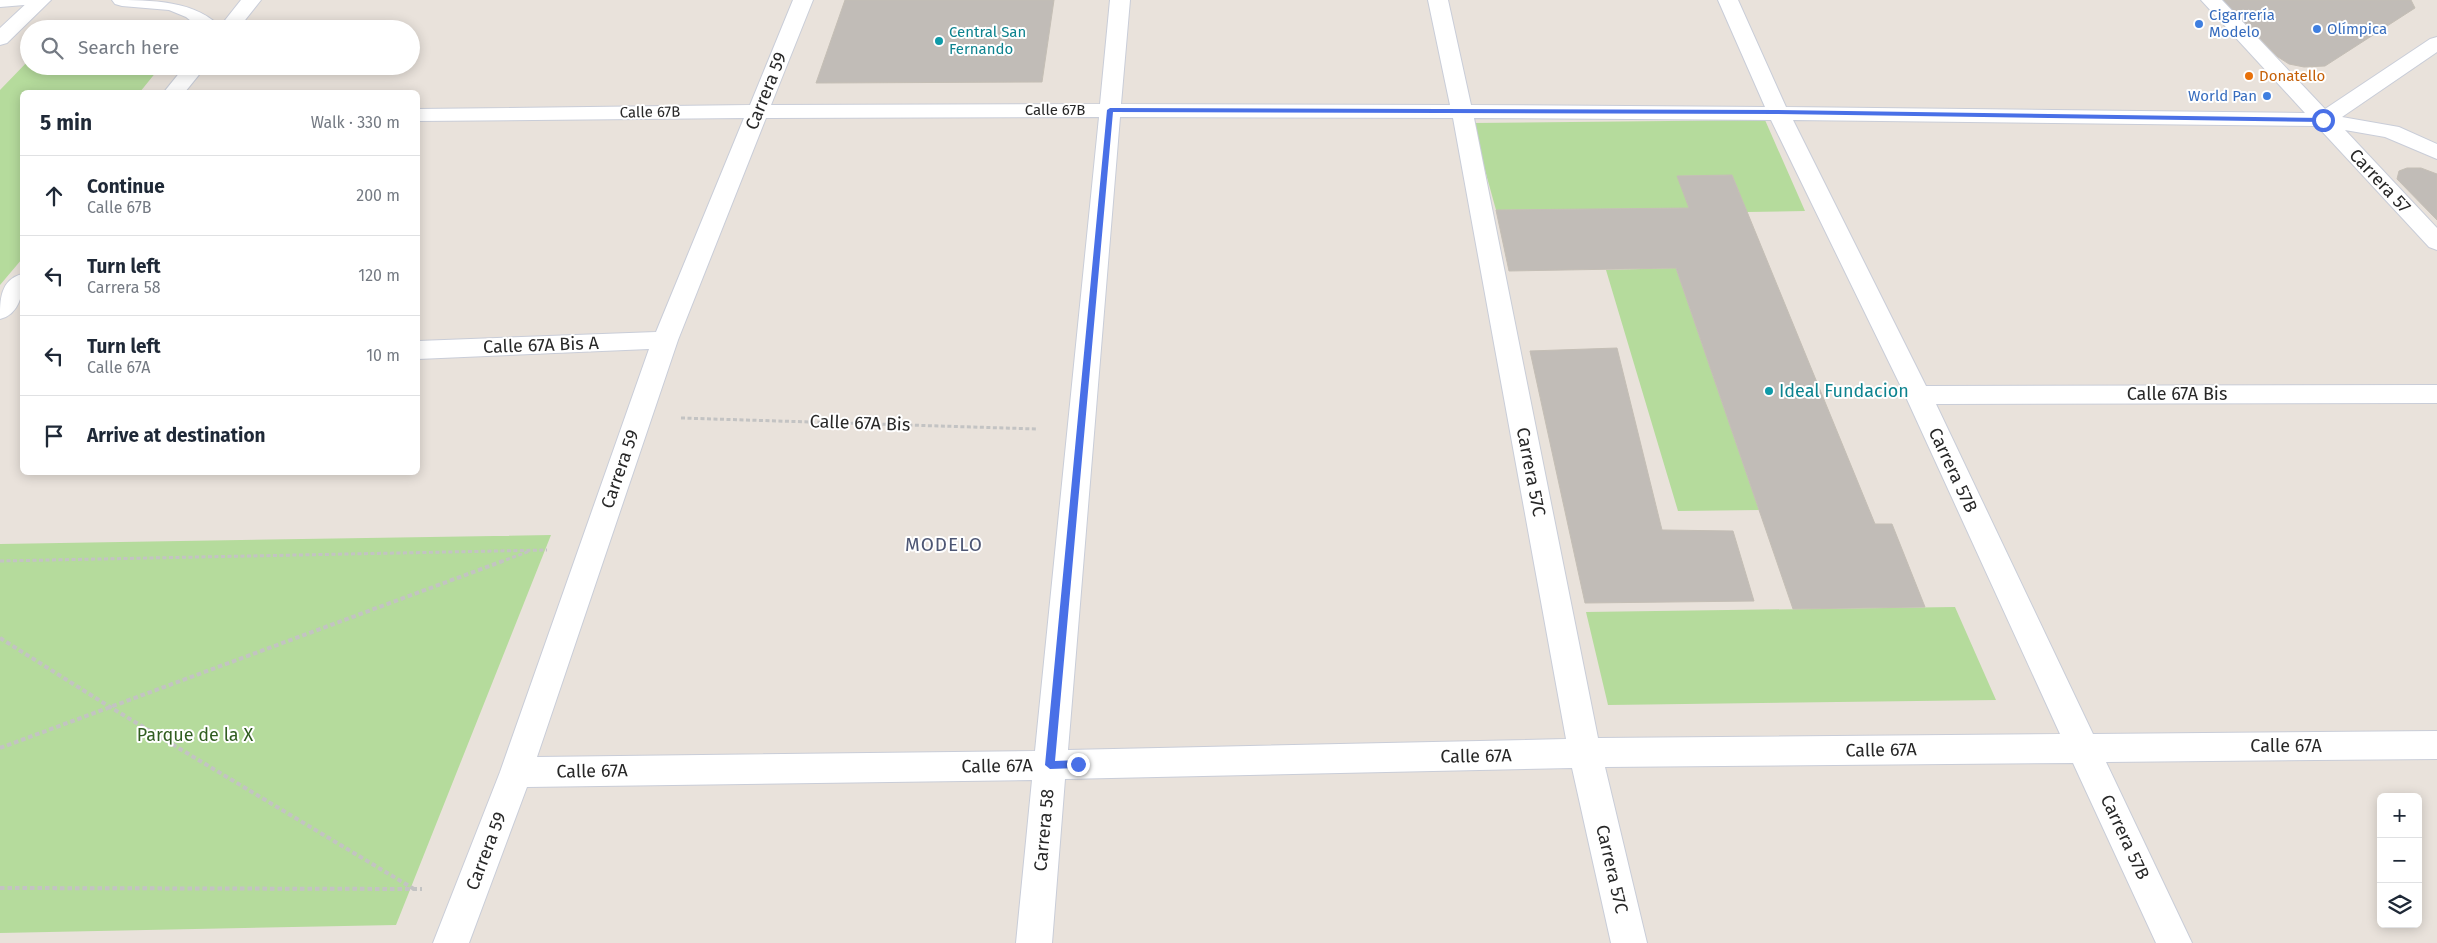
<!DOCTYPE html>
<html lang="en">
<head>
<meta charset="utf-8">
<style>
	body { margin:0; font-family:"Fira Sans",sans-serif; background:#f6f6f7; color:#1f2937 }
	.controls { position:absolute; right:15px; bottom:15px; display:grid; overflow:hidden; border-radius:8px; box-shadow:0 2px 12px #0003 }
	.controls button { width:45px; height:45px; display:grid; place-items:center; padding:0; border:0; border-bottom:1px solid #e0e1e3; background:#fff; color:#1f2937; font:25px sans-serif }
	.stop { position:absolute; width:15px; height:15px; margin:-11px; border:4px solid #4970e7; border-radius:50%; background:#fff }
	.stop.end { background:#4970e7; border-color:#fff; box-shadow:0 1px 5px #0008 }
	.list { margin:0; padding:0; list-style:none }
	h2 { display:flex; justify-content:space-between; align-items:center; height:65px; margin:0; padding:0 20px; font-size:21px }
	h2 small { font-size:16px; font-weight:400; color:#747a83 }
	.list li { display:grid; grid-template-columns:32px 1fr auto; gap:15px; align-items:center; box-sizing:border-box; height:80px; padding:0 20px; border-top:1px solid #e0e1e3 }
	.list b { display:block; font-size:19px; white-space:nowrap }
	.list p { margin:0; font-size:16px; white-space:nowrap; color:#747a83 }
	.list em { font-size:16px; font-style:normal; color:#747a83 }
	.icon { flex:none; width:28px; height:28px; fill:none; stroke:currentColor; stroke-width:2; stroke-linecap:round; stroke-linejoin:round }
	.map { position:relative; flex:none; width:2437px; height:943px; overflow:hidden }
	.search { position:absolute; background:#fff; box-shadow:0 2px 12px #0003; left:20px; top:20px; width:400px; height:55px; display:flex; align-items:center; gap:12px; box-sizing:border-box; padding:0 18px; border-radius:28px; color:#747a83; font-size:19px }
	.panel { position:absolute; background:#fff; box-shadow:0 2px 12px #0003; left:20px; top:90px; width:400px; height:385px; border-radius:8px }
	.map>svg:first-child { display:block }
	.green { fill:#b5db9c }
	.building { fill:#c1bcb7; stroke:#c4beb5 }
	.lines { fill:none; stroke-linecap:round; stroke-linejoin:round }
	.minor-casing { stroke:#c9cdd8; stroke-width:2 }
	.secondary-casing { stroke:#c9cdd8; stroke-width:2 }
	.path-far1 { stroke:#c3c3c3; stroke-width:3; stroke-dasharray:4 2.5; stroke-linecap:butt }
	.path { stroke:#c3c3c3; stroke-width:4; stroke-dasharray:4.5 3; stroke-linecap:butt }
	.minor { fill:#fff; fill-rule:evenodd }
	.secondary { fill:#fff; fill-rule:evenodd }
	.route { fill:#4970e7 }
	.shop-dot { fill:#3f7fe0; stroke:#fff; stroke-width:2 }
	.culture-dot { fill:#0f9aa8; stroke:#fff; stroke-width:2 }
	.food-dot { fill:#e8710a; stroke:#fff; stroke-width:2 }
	.labels { text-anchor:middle; stroke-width:4; stroke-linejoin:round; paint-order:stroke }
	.far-shop-label { font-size:15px; fill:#366cbe; stroke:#fff; text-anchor:start }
	.far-culture-label { font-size:15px; fill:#0d838f; stroke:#fff; text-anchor:start }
	.far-food-label { font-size:15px; fill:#c56008; stroke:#fff; text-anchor:start }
	.far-street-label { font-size:15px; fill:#282828; stroke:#fff }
	.street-label { font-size:18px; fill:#282828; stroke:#fff }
	.culture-label { font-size:18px; fill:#0d838f; stroke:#fff; text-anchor:start }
	.park-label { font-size:18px; fill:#305d20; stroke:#fff }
	.neighbourhood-label { font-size:19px; letter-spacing:1px; fill:#4d5674; stroke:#fff }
</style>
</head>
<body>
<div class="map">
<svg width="2437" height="943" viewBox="0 0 2437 943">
	<rect width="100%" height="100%" fill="#e9e2db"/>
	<path class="green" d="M 134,24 L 152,29 L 60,29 L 63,25 Z
		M 29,60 L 29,66 L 161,66 L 140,92 L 22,92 L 22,259 L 0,285 L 0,90 Z
		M 1765,120 L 1805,211 L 1747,212 L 1732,175 L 1678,176 L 1689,208 L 1496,210 L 1472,123 Z
		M 1676,268 L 1759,510 L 1678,511 L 1606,270 Z
		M 551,535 L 396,925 L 0,933 L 0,544 Z
		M 1955,607 L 1996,700 L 1608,705 L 1586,612 Z"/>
	<path class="building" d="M 845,0 L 1054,0 L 1042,82 L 816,83 Z
		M 2222,0 L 2411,0 L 2415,8 L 2325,66 L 2304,67 L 2289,64 L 2278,57 Z
		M 2407,168 L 2421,168 L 2437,174 L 2437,220 L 2397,179 L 2399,171 Z
		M 1732,175 L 1875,524 L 1892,524 L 1925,607 L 1793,609 L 1676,268 L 1509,271 L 1496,210 L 1689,208 L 1677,176 Z
		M 1617,348 L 1662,530 L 1733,531 L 1754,601 L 1585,603 L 1530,351 Z"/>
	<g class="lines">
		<defs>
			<path id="minor" d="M 0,0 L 39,0 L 36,4 L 0,7 Z
				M 112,0 C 151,0 197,0 222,29 L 201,29 L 186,17 L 169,10 L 122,6 L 115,4 Z
				M 793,0 L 813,0 L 771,105 L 1100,104 L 1110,0 L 1130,0 L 1121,104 L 1450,105 L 1428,0 L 1448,0 L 1471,105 L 1765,107 L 1718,0 L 1738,0 L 1786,107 L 2305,113 L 2201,0 L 2222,0 L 2325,109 L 2430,39 L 2437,37 L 2437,52 L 2342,117 L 2399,127 L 2437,144 L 2437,159 L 2385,137 L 2345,130 L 2437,228 L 2437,250 L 2429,247 L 2317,126 L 1793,120 L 1926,386 L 2437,385 L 2437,403 L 1936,404 L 2093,734 L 2437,731 L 2437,759 L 2106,762 L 2192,943 L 2156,943 L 2073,763 L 1605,767 L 1647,943 L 1611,943 L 1572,768 L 1065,779 L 1052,943 L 1016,943 L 1032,780 L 527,787 L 469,943 L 433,943 L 500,772 L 649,349 L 418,359 L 418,341 L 656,332 L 744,118 L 418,121 L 418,109 L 750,105 ZM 1099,117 L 1035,751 L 537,757 L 678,340 L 766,118 ZM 1120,117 L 1453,118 L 1566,739 L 1068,750 ZM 1474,118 L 1771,120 L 1905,395 L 2060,734 L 1598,738 Z"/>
			<path id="secondary" d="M 30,0 L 51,0 L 7,43 L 0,45 L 0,28 Z
				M 241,0 L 261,0 L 238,29 L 218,29 Z
				M 185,66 L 206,66 L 185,92 L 164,92 Z
				M 22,274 C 24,292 20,314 0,319 C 0,300 0,280 22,274 Z"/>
		</defs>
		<use href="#minor" class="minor-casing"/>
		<use href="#secondary" class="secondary-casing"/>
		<path class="path-far1" d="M 681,418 L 1037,429
			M 0,561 L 547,550
			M 500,562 L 530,551"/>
		<path class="path" d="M 0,638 L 110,707 L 414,889
			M 0,748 L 503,561
			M 0,888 L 422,889"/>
		<use href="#minor" class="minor"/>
		<use href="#secondary" class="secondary"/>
	</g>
	<path class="route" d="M 1110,108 L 1778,110 L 2323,118 L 2326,120 L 2323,122 L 1778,114 L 1113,112 L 1055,761 L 1078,760 L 1083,764 L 1078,768 L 1050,769 L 1045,765 L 1107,110 Z"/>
	<g class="shop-dot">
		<circle cx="2199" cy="24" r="5"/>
		<circle cx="2317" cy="29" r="5"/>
		<circle cx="2267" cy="96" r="5"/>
	</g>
	<g class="culture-dot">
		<circle cx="939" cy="41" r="5"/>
		<circle cx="1769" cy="391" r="5"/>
	</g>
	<circle class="food-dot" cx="2249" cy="76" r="5"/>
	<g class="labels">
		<g class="far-shop-label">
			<text x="2209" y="20">Cigarrería<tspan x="2209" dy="17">Modelo</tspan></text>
			<text x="2327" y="34">Olímpica</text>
			<text x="2257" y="101" text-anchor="end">World Pan</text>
		</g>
		<g class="far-culture-label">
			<text x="949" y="37">Central San<tspan x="949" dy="17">Fernando</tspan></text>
		</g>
		<g class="far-food-label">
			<text x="2259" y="81">Donatello</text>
		</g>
		<g class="far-street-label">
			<text x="1055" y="115">Calle 67B</text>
			<text transform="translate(650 112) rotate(-1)" y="5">Calle 67B</text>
		</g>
		<g class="street-label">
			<text transform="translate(766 91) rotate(-68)" y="6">Carrera 59</text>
			<text transform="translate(2380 181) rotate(47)" y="6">Carrera 57</text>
			<text transform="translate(541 345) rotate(-2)" y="6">Calle 67A Bis A</text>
			<text x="2177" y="400">Calle 67A Bis</text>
			<text transform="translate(860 423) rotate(2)" y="6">Calle 67A Bis</text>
			<text transform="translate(620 469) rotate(-71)" y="6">Carrera 59</text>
			<text transform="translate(1953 470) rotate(65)" y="6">Carrera 57B</text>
			<text transform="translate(1531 472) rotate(79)" y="6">Carrera 57C</text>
			<text x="2286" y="752">Calle 67A</text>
			<text transform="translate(1881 750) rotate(-1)" y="6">Calle 67A</text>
			<text transform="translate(1476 756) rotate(-1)" y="6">Calle 67A</text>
			<text transform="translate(997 766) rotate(-1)" y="6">Calle 67A</text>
			<text transform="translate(592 771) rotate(-1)" y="6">Calle 67A</text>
			<text transform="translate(1044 830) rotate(-85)" y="6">Carrera 58</text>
			<text transform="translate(2125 837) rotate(65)" y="6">Carrera 57B</text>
			<text transform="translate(486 851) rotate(-69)" y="6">Carrera 59</text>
			<text transform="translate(1612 869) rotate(77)" y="6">Carrera 57C</text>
		</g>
		<g class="culture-label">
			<text x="1779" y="397">Ideal Fundacion</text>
		</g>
		<g class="park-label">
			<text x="195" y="741">Parque de la X</text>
		</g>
		<g class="neighbourhood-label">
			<text x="944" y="551">MODELO</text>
		</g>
	</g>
</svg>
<div class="controls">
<button>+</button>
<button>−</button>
<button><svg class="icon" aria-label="layers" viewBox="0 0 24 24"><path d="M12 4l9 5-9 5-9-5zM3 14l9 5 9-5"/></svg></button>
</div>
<div class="stop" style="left:2323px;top:120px"></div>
<div class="stop end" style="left:1078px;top:764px"></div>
<div class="search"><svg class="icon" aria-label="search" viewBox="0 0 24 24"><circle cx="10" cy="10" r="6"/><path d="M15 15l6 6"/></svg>Search here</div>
<section class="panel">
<h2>5 min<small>Walk · 330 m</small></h2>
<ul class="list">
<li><svg class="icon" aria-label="ahead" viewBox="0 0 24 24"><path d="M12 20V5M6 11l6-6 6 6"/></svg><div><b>Continue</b><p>Calle 67B</p></div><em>200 m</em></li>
<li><svg class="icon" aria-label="left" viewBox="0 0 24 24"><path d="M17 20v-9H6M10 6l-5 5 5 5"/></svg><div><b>Turn left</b><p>Carrera 58</p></div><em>120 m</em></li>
<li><svg class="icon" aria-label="left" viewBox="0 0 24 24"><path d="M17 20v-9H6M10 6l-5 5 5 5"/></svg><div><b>Turn left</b><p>Calle 67A</p></div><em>10 m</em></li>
<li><svg class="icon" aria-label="arrive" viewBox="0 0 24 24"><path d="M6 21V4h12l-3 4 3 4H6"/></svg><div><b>Arrive at destination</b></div></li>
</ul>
</section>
</div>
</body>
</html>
